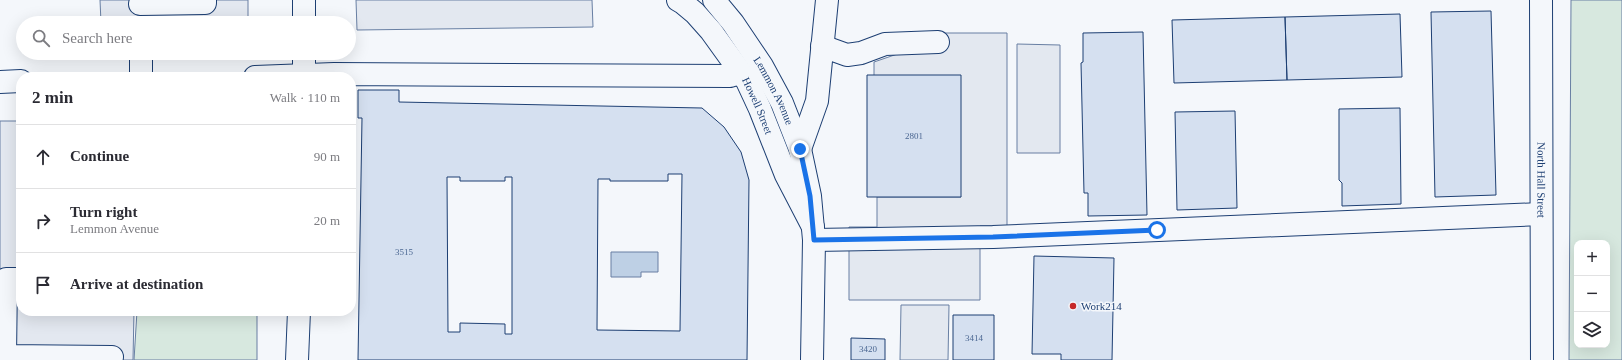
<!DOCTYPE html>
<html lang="en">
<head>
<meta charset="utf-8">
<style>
	body { margin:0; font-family:"Times New Roman",serif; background:#f7f7f7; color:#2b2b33 }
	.controls { position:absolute; right:12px; bottom:12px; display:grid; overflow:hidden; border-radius:8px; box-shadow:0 4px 16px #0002 }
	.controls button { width:36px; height:36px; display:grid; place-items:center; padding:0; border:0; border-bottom:1px solid #e1e1e2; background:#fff; color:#2b2b33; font:20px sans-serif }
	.stop { position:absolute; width:12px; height:12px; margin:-9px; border:3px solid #1a73e8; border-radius:50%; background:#fff }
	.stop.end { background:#1a73e8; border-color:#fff; box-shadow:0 1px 4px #0008 }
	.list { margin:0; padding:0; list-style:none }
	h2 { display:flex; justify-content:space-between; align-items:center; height:52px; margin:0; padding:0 16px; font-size:17px }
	h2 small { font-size:13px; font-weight:400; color:#7c7c81 }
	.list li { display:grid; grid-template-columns:26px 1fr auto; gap:12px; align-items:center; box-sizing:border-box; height:64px; padding:0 16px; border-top:1px solid #e1e1e2 }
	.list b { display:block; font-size:15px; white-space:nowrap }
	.list p { margin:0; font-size:13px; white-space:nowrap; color:#7c7c81 }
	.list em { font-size:13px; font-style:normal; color:#7c7c81 }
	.icon { flex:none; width:22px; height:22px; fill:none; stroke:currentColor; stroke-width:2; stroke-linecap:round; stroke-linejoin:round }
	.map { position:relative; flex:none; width:1622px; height:360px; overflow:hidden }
	.search { position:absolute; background:#fff; box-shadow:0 4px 16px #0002; left:16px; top:16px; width:340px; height:44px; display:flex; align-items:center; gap:10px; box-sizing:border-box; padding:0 14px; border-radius:22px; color:#7c7c81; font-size:15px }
	.panel { position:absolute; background:#fff; box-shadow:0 4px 16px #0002; left:16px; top:72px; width:340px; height:244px; border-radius:16px }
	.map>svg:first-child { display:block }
	.green { fill:#d7e8df; stroke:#687fa3; fill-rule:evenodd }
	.parking { fill:#e3e8f0; stroke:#687fa3 }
	.water { fill:#bed0e5; stroke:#687fa3 }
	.building { fill:#d5e0f0; stroke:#1d3f73; fill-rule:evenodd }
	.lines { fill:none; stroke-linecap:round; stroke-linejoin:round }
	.minor-casing { stroke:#1d3f73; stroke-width:24 }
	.major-casing { stroke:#1d3f73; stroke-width:24 }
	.minor { stroke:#f4f7fb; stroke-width:22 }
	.major { stroke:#f4f7fb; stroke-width:22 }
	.route { stroke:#1a73e8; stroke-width:5 }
	.poi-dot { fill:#c62828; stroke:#f4f7fb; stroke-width:1.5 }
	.labels { text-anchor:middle; stroke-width:3; stroke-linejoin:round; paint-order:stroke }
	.number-label { font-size:9px; fill:#4b6792 }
	.street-label { font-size:11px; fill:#1d3f73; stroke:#f4f7fb }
	.poi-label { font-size:11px; fill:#1d3f73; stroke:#f4f7fb; text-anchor:start }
</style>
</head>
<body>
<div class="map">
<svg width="1622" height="360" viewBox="0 0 1622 360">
	<rect width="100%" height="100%" fill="#f4f7fb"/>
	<path class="green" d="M 1571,0 L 1622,0 L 1622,360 L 1569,360 ZM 1577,243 L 1607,243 L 1607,345 L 1577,345 Z
		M 137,311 L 257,311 L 257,360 L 134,360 Z"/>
	<path class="parking" d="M 100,0 L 248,0 L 248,23 L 101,23 Z
		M 356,0 L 592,0 L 593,27 L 357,30 Z
		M 938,33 L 1007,33 L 1007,226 L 980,226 L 980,300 L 849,300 L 849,227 L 877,227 L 877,197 L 961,197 L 874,75 L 874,62 L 906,51 L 938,53 Z
		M 1017,44 L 1060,45 L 1060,153 L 1017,153 Z
		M 0,121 L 21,121 L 21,311 L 134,311 L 133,360 L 0,360 Z
		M 901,305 L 949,305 L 948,360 L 900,360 Z"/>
	<path class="water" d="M 611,252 L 658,252 L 658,272 L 641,272 L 641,277 L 611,277 Z"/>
	<path class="building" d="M 1491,11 L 1496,195 L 1435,197 L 1431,12 Z
		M 1400,14 L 1402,77 L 1287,80 L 1285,17 Z
		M 1285,17 L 1287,80 L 1174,83 L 1172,20 Z
		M 1143,32 L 1147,215 L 1088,216 L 1088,193 L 1084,193 L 1081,63 L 1083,62 L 1083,33 Z
		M 867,75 L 961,75 L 961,197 L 867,197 Z
		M 358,90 L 399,90 L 399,102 L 702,108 L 724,127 L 741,152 L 749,180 L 747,360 L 358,360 L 362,118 L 358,118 ZM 668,174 L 682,174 L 680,331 L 597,330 L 598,179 L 610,179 L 610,181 L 668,181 ZM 447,177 L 460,177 L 460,181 L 505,181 L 505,177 L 512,177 L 512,334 L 505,334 L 505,324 L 460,323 L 460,332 L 448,332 Z
		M 1400,108 L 1401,204 L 1342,206 L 1342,183 L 1339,180 L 1339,109 Z
		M 1235,111 L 1237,208 L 1177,210 L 1175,112 Z
		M 1034,256 L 1114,258 L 1112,360 L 1061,360 L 1061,354 L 1032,354 Z
		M 953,315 L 994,315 L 994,360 L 953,360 Z
		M 851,338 L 885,339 L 885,360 L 851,360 Z"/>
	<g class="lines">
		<defs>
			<g id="minor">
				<path id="s1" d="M 678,0 L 683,3 L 695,13 L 711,31 L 747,81 L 760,109 L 786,175 L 813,227"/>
				<path id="s2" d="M 1541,0 L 1542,360"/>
				<path d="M 140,4 L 205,3 L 205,0"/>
				<path d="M 822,46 L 847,55 L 861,53 L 885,44 L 938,42"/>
				<path d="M 141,53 L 141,77"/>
				<path d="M 255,77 L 334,74 L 730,76 L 740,73"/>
				<path d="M 0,82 L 21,81"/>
				<path d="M 814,240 L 993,237 L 1541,214"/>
				<path d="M 21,279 L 6,279 L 5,356 L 112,357"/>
			</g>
			<g id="major">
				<path d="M 304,0 L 304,23"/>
				<path id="s3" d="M 714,0 L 733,23 L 762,66 L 782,103 L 800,149 L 810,196 L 814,240 L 812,360"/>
				<path d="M 304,53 L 304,77"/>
				<path d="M 800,149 L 817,101 L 827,0"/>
				<path d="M 297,360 L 299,311"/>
			</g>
		</defs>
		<use href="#minor" class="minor-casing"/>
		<use href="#major" class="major-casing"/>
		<use href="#minor" class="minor"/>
		<use href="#major" class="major"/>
	</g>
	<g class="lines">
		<path class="route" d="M 800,149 L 810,196 L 814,240 L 993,237 L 1157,230"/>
	</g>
	<circle class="poi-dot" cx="1073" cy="306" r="4"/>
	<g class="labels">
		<g class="number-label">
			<text x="914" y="139">2801</text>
			<text x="404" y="255">3515</text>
			<text x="974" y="341">3414</text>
			<text x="868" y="352">3420</text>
		</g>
		<g class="street-label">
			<text dy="4" stroke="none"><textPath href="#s3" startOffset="109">Lemmon Avenue</textPath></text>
			<text dy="4" stroke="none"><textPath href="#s1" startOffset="134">Howell Street</textPath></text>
			<text dy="4" stroke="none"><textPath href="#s2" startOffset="180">North Hall Street</textPath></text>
		</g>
		<g class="poi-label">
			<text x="1081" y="310">Work214</text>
		</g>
	</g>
</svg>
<div class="controls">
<button>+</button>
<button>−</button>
<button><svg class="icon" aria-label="layers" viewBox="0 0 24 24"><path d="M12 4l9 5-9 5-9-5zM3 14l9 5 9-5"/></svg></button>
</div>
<div class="stop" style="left:1157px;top:230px"></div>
<div class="stop end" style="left:800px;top:149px"></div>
<div class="search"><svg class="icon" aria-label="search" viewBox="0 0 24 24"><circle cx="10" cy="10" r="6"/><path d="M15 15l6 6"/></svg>Search here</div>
<section class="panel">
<h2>2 min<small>Walk · 110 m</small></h2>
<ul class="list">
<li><svg class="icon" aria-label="ahead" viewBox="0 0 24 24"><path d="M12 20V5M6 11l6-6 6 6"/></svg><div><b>Continue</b></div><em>90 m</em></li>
<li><svg class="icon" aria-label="right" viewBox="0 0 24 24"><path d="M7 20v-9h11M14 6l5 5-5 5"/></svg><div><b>Turn right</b><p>Lemmon Avenue</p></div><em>20 m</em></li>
<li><svg class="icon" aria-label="arrive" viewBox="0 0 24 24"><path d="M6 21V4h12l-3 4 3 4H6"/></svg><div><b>Arrive at destination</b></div></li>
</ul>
</section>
</div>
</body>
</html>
